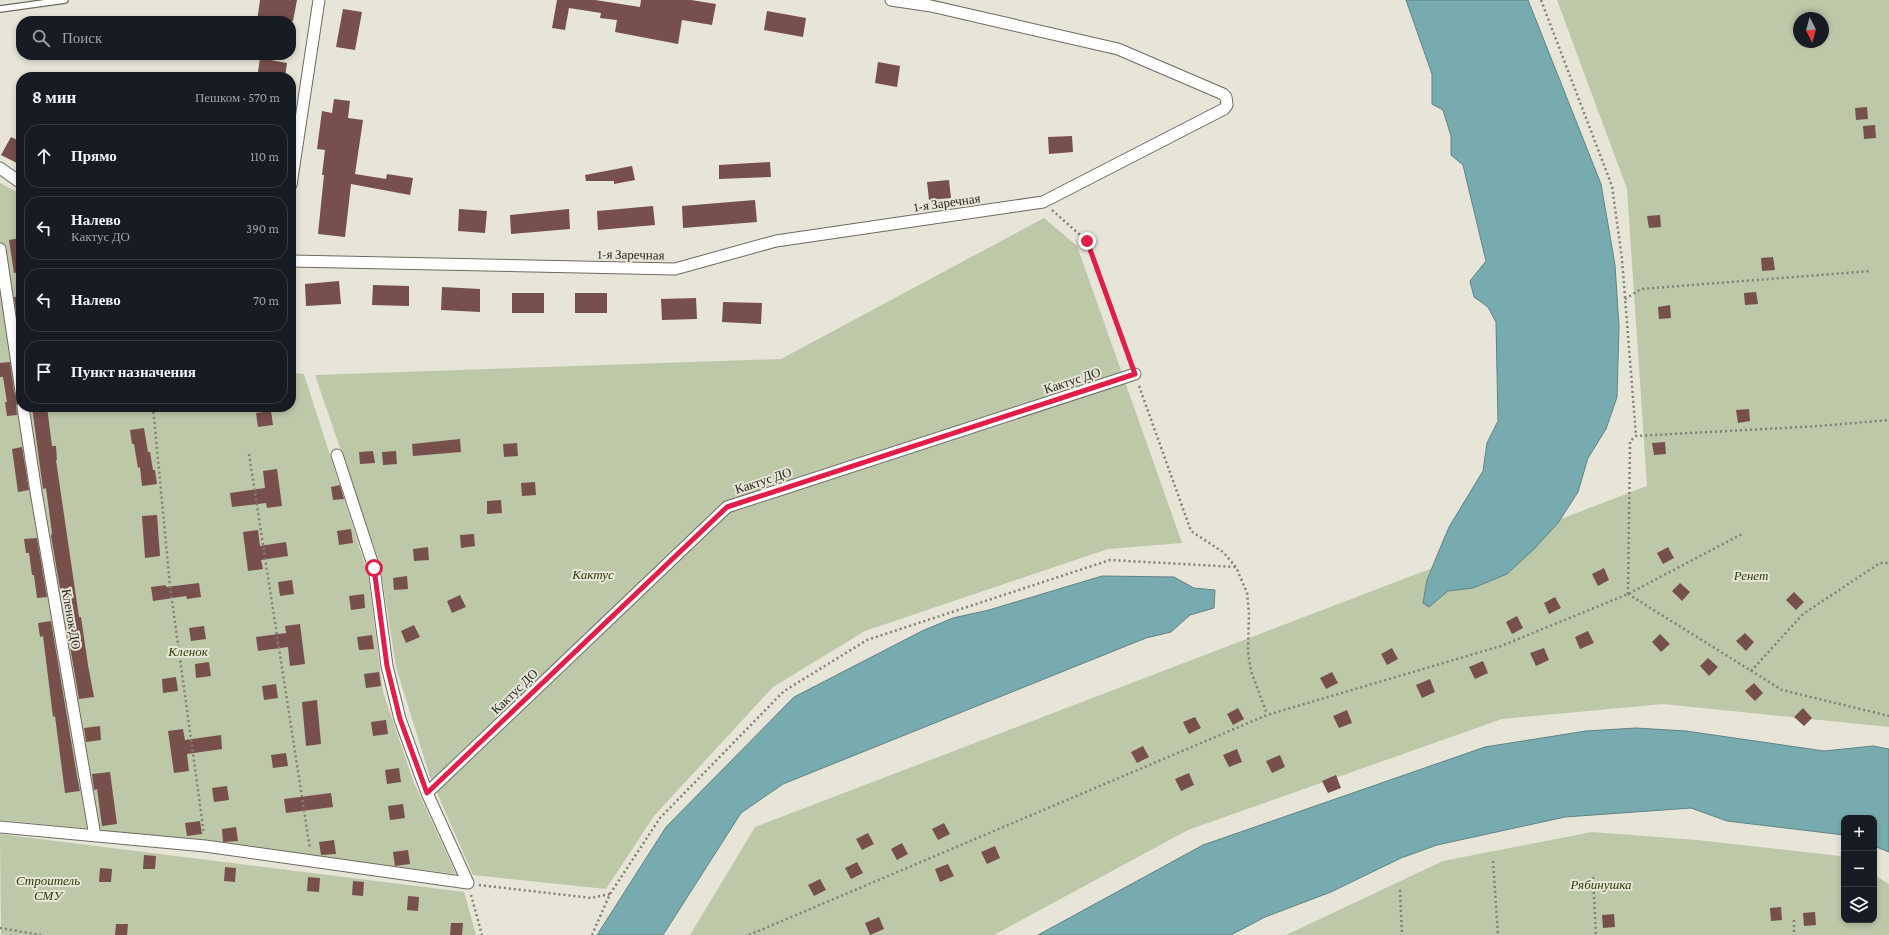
<!DOCTYPE html>
<html lang="ru">
<head>
<meta charset="utf-8">
<style>
	body { margin:0; font-family:"Crimson Pro",serif; background:#242831; color:#f1f3f6 }
	.controls { position:absolute; right:12px; bottom:12px; display:grid; overflow:hidden; border-radius:8px; box-shadow:0 2px 6px #0003 }
	.controls button { width:36px; height:36px; display:grid; place-items:center; padding:0; border:0; border-bottom:1px solid #363941; background:#171b24; color:#f1f3f6; font:20px sans-serif }
	.compass { position:absolute; left:1793px; top:12px; width:36px; height:36px; border-radius:50%; background:#171b24; box-shadow:0 2px 6px #0003; rotate:174deg }
	.stop { position:absolute; width:12px; height:12px; margin:-9px; border:3px solid #e11d48; border-radius:50%; background:#fff }
	.stop.end { background:#e11d48; border-color:#fff; box-shadow:0 1px 4px #0008 }
	.list { margin:0; padding:0; list-style:none }
	h2 { display:flex; justify-content:space-between; align-items:center; height:52px; margin:0; padding:0 16px; font-size:17px }
	h2 small { font-size:13px; font-weight:400; color:#9ea1a6 }
	.list li { display:grid; grid-template-columns:26px 1fr auto; gap:12px; align-items:center; box-sizing:border-box; height:64px; margin:0 8px 8px; padding:0 8px; border:1px solid #363941; border-radius:16px }
	.list b { display:block; font-size:15px; white-space:nowrap }
	.list p { margin:0; font-size:13px; white-space:nowrap; color:#9ea1a6 }
	.list em { font-size:13px; font-style:normal; color:#9ea1a6 }
	.icon { flex:none; width:22px; height:22px; fill:none; stroke:currentColor; stroke-width:2; stroke-linecap:round; stroke-linejoin:round }
	.map { position:relative; flex:none; width:1889px; height:935px; overflow:hidden }
	.search { position:absolute; background:#171b24; box-shadow:0 2px 6px #0003; left:16px; top:16px; width:280px; height:44px; display:flex; align-items:center; gap:10px; box-sizing:border-box; padding:0 14px; border-radius:16px; color:#9ea1a6; font-size:15px }
	.panel { position:absolute; background:#171b24; box-shadow:0 2px 6px #0003; left:16px; top:72px; width:280px; height:340px; border-radius:16px }
	.map>svg:first-child { display:block }
	.green { fill:#bdc8a9; fill-rule:evenodd }
	.water { fill:#78abaf; stroke:#5f8384 }
	.building { fill:#774f4b }
	.lines { fill:none; stroke-linecap:round; stroke-linejoin:round }
	.lane-casing { stroke:#6d6b5f; stroke-width:8 }
	.street-casing { stroke:#6d6b5f; stroke-width:13 }
	.path { stroke:#817f76; stroke-width:2.5; stroke-dasharray:2 3; stroke-linecap:butt }
	.lane { stroke:#fff; stroke-width:5.5 }
	.street { stroke:#fff; stroke-width:11 }
	.route { stroke:#e11d48; stroke-width:5 }
	.labels { text-anchor:middle; stroke-width:4; stroke-linejoin:round; paint-order:stroke }
	.street-label { font-size:13px; fill:#262520; stroke:#e7e5d7 }
	.park-label { font-size:13px; font-style:italic; fill:#2e3d00; stroke:#e7e5d7 }
</style>
</head>
<body>
<div class="map">
<svg width="1889" height="935" viewBox="0 0 1889 935">
	<rect width="100%" height="100%" fill="#e7e5d7"/>
	<path class="green" d="M 1557,0 L 1889,0 L 1889,727 L 1663,704 L 1502,719 L 1188,830 L 994,935 L 690,935 L 755,827 L 1647,486 L 1627,189 ZM 1799,18 L 1823,18 L 1823,42 L 1799,42 Z
		M 0,183 L 21,194 L 21,407 L 291,407 L 291,373 L 304,374 L 368,574 L 383,692 L 414,783 L 456,874 L 84,828 L 0,820 Z
		M 1044,218 L 1077,246 L 1182,543 L 1108,549 L 865,631 L 773,687 L 654,816 L 606,889 L 473,875 L 430,777 L 396,667 L 380,564 L 315,375 L 781,359 Z
		M 1592,832 L 1697,840 L 1840,856 L 1844,858 L 1844,920 L 1874,920 L 1874,875 L 1889,884 L 1889,935 L 1286,935 L 1443,861 Z
		M 0,834 L 464,892 L 476,935 L 1,935 Z"/>
	<path class="water" d="M 1406,0 L 1528,0 L 1601,184 L 1615,265 L 1619,326 L 1617,397 L 1606,429 L 1588,458 L 1578,492 L 1558,523 L 1534,549 L 1507,574 L 1473,588 L 1448,591 L 1429,607 L 1423,603 L 1427,580 L 1436,558 L 1449,527 L 1483,471 L 1487,443 L 1498,421 L 1496,322 L 1488,307 L 1474,297 L 1470,281 L 1486,261 L 1463,165 L 1451,155 L 1451,136 L 1443,110 L 1432,104 L 1432,74 Z
		M 1102,576 L 1174,577 L 1194,588 L 1215,590 L 1214,608 L 1190,615 L 1171,632 L 1146,638 L 783,784 L 741,813 L 663,935 L 597,935 L 666,827 L 794,697 L 922,631 L 953,618 L 989,610 Z
		M 1636,728 L 1686,731 L 1824,751 L 1873,746 L 1889,749 L 1889,852 L 1874,846 L 1874,818 L 1844,818 L 1844,835 L 1727,821 L 1691,808 L 1565,817 L 1437,845 L 1401,858 L 1331,892 L 1265,917 L 1231,935 L 1038,935 L 1203,845 L 1485,747 L 1586,731 Z"/>
	<path class="building" d="M 260,0 L 297,0 L 293,21 L 257,21 Z
		M 557,0 L 595,0 L 640,7 L 641,0 L 691,0 L 716,4 L 712,25 L 682,20 L 678,44 L 615,32 L 617,20 L 600,18 L 601,13 L 569,8 L 565,30 L 552,28 Z
		M 343,9 L 362,12 L 355,50 L 336,47 Z
		M 767,11 L 806,18 L 803,37 L 764,30 Z
		M 260,58 L 287,63 L 285,77 L 264,77 L 265,74 L 258,72 Z
		M 878,62 L 900,66 L 897,87 L 875,83 Z
		M 334,99 L 350,101 L 348,118 L 363,120 L 355,174 L 386,179 L 387,174 L 413,178 L 410,195 L 351,184 L 345,237 L 318,234 L 324,175 L 322,175 L 325,150 L 317,149 L 322,111 L 332,113 Z
		M 1867,107 L 1868,119 L 1856,120 L 1855,108 Z
		M 1875,125 L 1876,138 L 1864,139 L 1863,126 Z
		M 1072,136 L 1073,152 L 1049,154 L 1048,137 Z
		M 11,137 L 21,142 L 21,165 L 1,155 Z
		M 770,162 L 771,177 L 719,179 L 719,165 Z
		M 632,166 L 635,180 L 614,184 L 614,181 L 586,181 L 585,175 Z
		M 949,180 L 951,198 L 929,200 L 927,182 Z
		M 755,200 L 757,222 L 683,228 L 682,206 Z
		M 653,206 L 655,225 L 598,230 L 597,211 Z
		M 459,209 L 487,211 L 485,233 L 458,231 Z
		M 569,209 L 570,229 L 511,234 L 510,215 Z
		M 1660,215 L 1661,227 L 1649,228 L 1647,216 Z
		M 21,238 L 21,272 L 14,273 L 9,240 Z
		M 1773,257 L 1775,270 L 1762,271 L 1761,258 Z
		M 339,281 L 341,304 L 306,306 L 305,284 Z
		M 373,285 L 409,286 L 409,306 L 372,305 Z
		M 442,287 L 480,289 L 480,312 L 441,310 Z
		M 1756,292 L 1758,304 L 1745,305 L 1744,293 Z
		M 512,293 L 544,293 L 544,313 L 512,313 Z
		M 575,293 L 607,293 L 607,313 L 575,313 Z
		M 21,296 L 21,310 L 16,311 L 14,297 Z
		M 696,298 L 697,319 L 662,320 L 661,299 Z
		M 723,302 L 762,303 L 761,324 L 722,322 Z
		M 1670,305 L 1671,318 L 1659,319 L 1658,307 Z
		M 10,362 L 14,392 L 16,396 L 21,398 L 21,400 L 16,405 L 17,415 L 7,416 L 5,402 L 7,402 L 3,377 L 0,377 L 0,363 Z
		M 32,407 L 47,407 L 52,446 L 56,446 L 57,460 L 56,460 L 79,617 L 81,617 L 88,665 L 94,697 L 79,699 L 51,536 L 52,533 L 46,488 L 43,489 Z
		M 1749,409 L 1750,421 L 1738,423 L 1736,410 Z
		M 271,411 L 273,425 L 258,427 L 256,413 Z
		M 144,428 L 148,452 L 150,452 L 153,470 L 155,470 L 157,484 L 142,486 L 140,467 L 138,468 L 134,444 L 132,444 L 130,430 Z
		M 460,439 L 461,452 L 413,456 L 412,444 Z
		M 1665,442 L 1666,454 L 1654,455 L 1652,443 Z
		M 517,443 L 518,456 L 504,457 L 503,444 Z
		M 22,447 L 29,490 L 18,492 L 12,449 Z
		M 373,451 L 375,463 L 360,464 L 359,452 Z
		M 396,451 L 397,464 L 383,465 L 382,452 Z
		M 277,469 L 282,506 L 267,508 L 266,503 L 232,507 L 230,493 L 265,488 L 263,471 Z
		M 535,482 L 536,495 L 522,496 L 521,483 Z
		M 340,485 L 344,499 L 333,500 L 331,487 Z
		M 501,500 L 502,513 L 487,514 L 487,501 Z
		M 157,515 L 160,556 L 145,558 L 142,516 Z
		M 351,529 L 353,543 L 339,545 L 337,531 Z
		M 258,530 L 260,546 L 286,542 L 288,556 L 261,560 L 263,569 L 248,571 L 243,532 Z
		M 474,534 L 475,546 L 461,548 L 460,535 Z
		M 37,538 L 47,597 L 37,598 L 34,575 L 32,575 L 29,553 L 26,553 L 24,539 Z
		M 428,547 L 429,560 L 414,561 L 413,549 Z
		M 1668,547 L 1674,558 L 1663,564 L 1657,553 Z
		M 1604,568 L 1609,580 L 1598,586 L 1592,574 Z
		M 407,576 L 408,589 L 394,590 L 393,578 Z
		M 292,580 L 294,594 L 280,596 L 278,582 Z
		M 199,583 L 201,597 L 187,599 L 186,596 L 153,601 L 151,587 L 166,585 L 166,587 Z
		M 1680,583 L 1690,592 L 1682,601 L 1672,591 Z
		M 1794,592 L 1804,602 L 1796,610 L 1786,600 Z
		M 364,594 L 365,608 L 351,610 L 349,596 Z
		M 460,595 L 466,607 L 452,613 L 447,601 Z
		M 1555,597 L 1561,608 L 1549,614 L 1544,603 Z
		M 1517,616 L 1523,628 L 1512,634 L 1506,622 Z
		M 51,621 L 77,776 L 80,791 L 65,793 L 55,716 L 53,717 L 43,636 L 40,637 L 38,623 Z
		M 300,624 L 305,664 L 290,666 L 288,647 L 258,651 L 256,637 L 286,633 L 285,626 Z
		M 414,625 L 420,637 L 406,643 L 401,631 Z
		M 204,626 L 206,639 L 191,641 L 189,628 Z
		M 1588,631 L 1594,643 L 1580,649 L 1575,637 Z
		M 1745,633 L 1754,642 L 1746,651 L 1736,641 Z
		M 1660,634 L 1670,644 L 1661,652 L 1652,642 Z
		M 372,635 L 374,649 L 359,650 L 357,637 Z
		M 1392,648 L 1398,659 L 1387,665 L 1381,654 Z
		M 1544,648 L 1549,660 L 1536,666 L 1530,653 Z
		M 1708,658 L 1718,667 L 1709,676 L 1700,666 Z
		M 1483,661 L 1488,673 L 1475,679 L 1469,667 Z
		M 209,662 L 211,676 L 196,678 L 195,664 Z
		M 379,672 L 381,686 L 366,688 L 364,674 Z
		M 1332,672 L 1338,683 L 1326,689 L 1320,678 Z
		M 176,677 L 178,691 L 163,693 L 162,679 Z
		M 1430,679 L 1435,692 L 1422,698 L 1416,685 Z
		M 1754,683 L 1763,693 L 1755,701 L 1745,691 Z
		M 276,684 L 278,698 L 264,700 L 262,686 Z
		M 317,700 L 321,744 L 306,746 L 302,702 Z
		M 1238,708 L 1244,719 L 1233,725 L 1227,714 Z
		M 1803,708 L 1812,718 L 1804,726 L 1794,717 Z
		M 1347,710 L 1352,723 L 1339,728 L 1333,716 Z
		M 1195,717 L 1201,728 L 1189,734 L 1183,722 Z
		M 386,720 L 388,734 L 373,736 L 371,722 Z
		M 100,726 L 101,740 L 86,742 L 84,728 Z
		M 183,729 L 185,740 L 221,735 L 222,749 L 187,754 L 189,771 L 174,773 L 168,731 Z
		M 1143,746 L 1149,757 L 1137,763 L 1131,752 Z
		M 1237,749 L 1242,762 L 1229,767 L 1223,755 Z
		M 286,753 L 288,766 L 273,768 L 271,755 Z
		M 1280,755 L 1285,767 L 1272,773 L 1266,761 Z
		M 399,768 L 401,782 L 387,784 L 385,770 Z
		M 110,772 L 117,824 L 102,826 L 97,789 L 94,790 L 92,774 Z
		M 1189,773 L 1194,785 L 1181,791 L 1175,779 Z
		M 1336,775 L 1341,788 L 1328,793 L 1322,781 Z
		M 227,786 L 229,800 L 214,802 L 212,788 Z
		M 331,793 L 333,807 L 286,813 L 284,799 Z
		M 403,804 L 405,818 L 390,820 L 388,806 Z
		M 200,821 L 202,834 L 187,836 L 185,823 Z
		M 944,823 L 950,834 L 938,840 L 932,829 Z
		M 236,827 L 238,841 L 223,842 L 222,829 Z
		M 868,833 L 874,844 L 862,850 L 856,839 Z
		M 334,840 L 336,854 L 321,855 L 319,842 Z
		M 902,843 L 908,854 L 897,860 L 891,849 Z
		M 995,846 L 1000,858 L 987,864 L 981,852 Z
		M 408,850 L 410,864 L 395,866 L 393,852 Z
		M 144,855 L 156,856 L 155,869 L 143,869 Z
		M 857,862 L 863,873 L 851,879 L 845,868 Z
		M 948,864 L 954,876 L 940,882 L 935,869 Z
		M 225,867 L 236,868 L 235,882 L 224,881 Z
		M 100,868 L 112,869 L 111,882 L 99,882 Z
		M 308,877 L 320,878 L 319,892 L 307,891 Z
		M 820,879 L 826,890 L 814,896 L 808,885 Z
		M 353,881 L 364,882 L 363,896 L 352,895 Z
		M 408,896 L 419,897 L 418,911 L 407,910 Z
		M 1781,907 L 1782,920 L 1771,921 L 1770,908 Z
		M 1815,912 L 1816,925 L 1804,926 L 1803,913 Z
		M 1614,914 L 1615,927 L 1603,928 L 1602,915 Z
		M 879,917 L 884,929 L 870,935 L 865,923 Z
		M 451,923 L 463,923 L 462,935 L 450,935 Z
		M 116,924 L 128,924 L 127,935 L 115,935 Z"/>
	<g class="lines">
		<defs>
			<path id="lane" d="M 0,9 L 65,0"/>
			<path id="street" d="M 0,168 L 21,183
				M 291,185 L 319,0
				M 0,249 L 21,391
				M 291,261 L 675,269 L 776,241 L 1043,202 L 1224,109 L 1227,105 L 1226,97 L 1223,94 L 1118,49 L 931,6 L 891,0
				M 23,407 L 36,492 L 95,836
				M 337,455 L 374,568 L 387,666 L 400,719 L 427,793 L 468,883
				M 427,793 L 727,507 L 1135,374
				M 0,827 L 205,846 L 468,883"/>
		</defs>
		<use href="#lane" class="lane-casing"/>
		<use href="#street" class="street-casing"/>
		<path class="path" d="M 1541,0 L 1612,186 L 1622,259 L 1636,436
			M 1052,210 L 1087,241 L 1131,364
			M 1625,299 L 1641,289 L 1871,271
			M 1139,386 L 1191,531 L 1223,552 L 1236,567 L 1247,593 L 1249,613 L 1248,652 L 1251,671 L 1267,714
			M 153,407 L 170,586 L 204,834
			M 249,454 L 310,849
			M 1628,594 L 1630,441 L 1636,436 L 1819,426 L 1889,420
			M 1628,594 L 1782,690 L 1889,716
			M 1751,671 L 1803,614 L 1880,563 L 1889,563
			M 1493,861 L 1498,935
			M 1593,877 L 1596,935
			M 479,885 L 591,898 L 610,894
			M 1400,890 L 1402,935
			M 471,895 L 482,935
			M 1794,920 L 1794,935
			M 0,928 L 41,935
			M 592,935 L 610,894 L 660,818 L 784,691 L 867,640 L 1110,560 L 1236,567
			M 749,935 L 1267,715 L 1501,646 L 1628,594 L 1742,534"/>
		<use href="#lane" class="lane"/>
		<use href="#street" class="street"/>
	</g>
	<g class="lines">
		<path class="route" d="M 374,568 L 387,666 L 400,719 L 427,793 L 727,507 L 1135,374 L 1087,241"/>
	</g>
	<g class="labels">
		<g class="street-label">
			<text transform="translate(947 202) rotate(-8)" y="5">1-я Заречная</text>
			<text transform="translate(631 254) rotate(1)" y="5">1-я Заречная</text>
			<text transform="translate(1072 380) rotate(-18)" y="5">Кактус ДО</text>
			<text transform="translate(763 480) rotate(-18)" y="5">Кактус ДО</text>
			<text transform="translate(72 619) rotate(80)" y="5">Кленок ДО</text>
			<text transform="translate(514 691) rotate(-44)" y="5">Кактус ДО</text>
		</g>
		<g class="park-label">
			<text x="593" y="579">Кактус</text>
			<text x="1751" y="580">Ренет</text>
			<text x="188" y="656">Кленок</text>
			<text x="48" y="885">Строитель<tspan x="48" dy="15">СМУ</tspan></text>
			<text x="1601" y="889">Рябинушка</text>
		</g>
	</g>
</svg>
<div class="controls">
<button>+</button>
<button>−</button>
<button><svg class="icon" aria-label="layers" viewBox="0 0 24 24"><path d="M12 4l9 5-9 5-9-5zM3 14l9 5 9-5"/></svg></button>
</div>
<svg class="compass" viewBox="-18 -18 36 36"><path d="M0-13l5 13h-10z" fill="#e53935"/><path d="M0 13l5-13h-10z" fill="#9ea1a6"/></svg>
<div class="stop" style="left:374px;top:568px"></div>
<div class="stop end" style="left:1087px;top:241px"></div>
<div class="search"><svg class="icon" aria-label="search" viewBox="0 0 24 24"><circle cx="10" cy="10" r="6"/><path d="M15 15l6 6"/></svg>Поиск</div>
<section class="panel">
<h2>8 мин<small>Пешком · 570 m</small></h2>
<ul class="list">
<li><svg class="icon" aria-label="ahead" viewBox="0 0 24 24"><path d="M12 20V5M6 11l6-6 6 6"/></svg><div><b>Прямо</b></div><em>110 m</em></li>
<li><svg class="icon" aria-label="left" viewBox="0 0 24 24"><path d="M17 20v-9H6M10 6l-5 5 5 5"/></svg><div><b>Налево</b><p>Кактус ДО</p></div><em>390 m</em></li>
<li><svg class="icon" aria-label="left" viewBox="0 0 24 24"><path d="M17 20v-9H6M10 6l-5 5 5 5"/></svg><div><b>Налево</b></div><em>70 m</em></li>
<li><svg class="icon" aria-label="arrive" viewBox="0 0 24 24"><path d="M6 21V4h12l-3 4 3 4H6"/></svg><div><b>Пункт назначения</b></div></li>
</ul>
</section>
</div>
</body>
</html>
